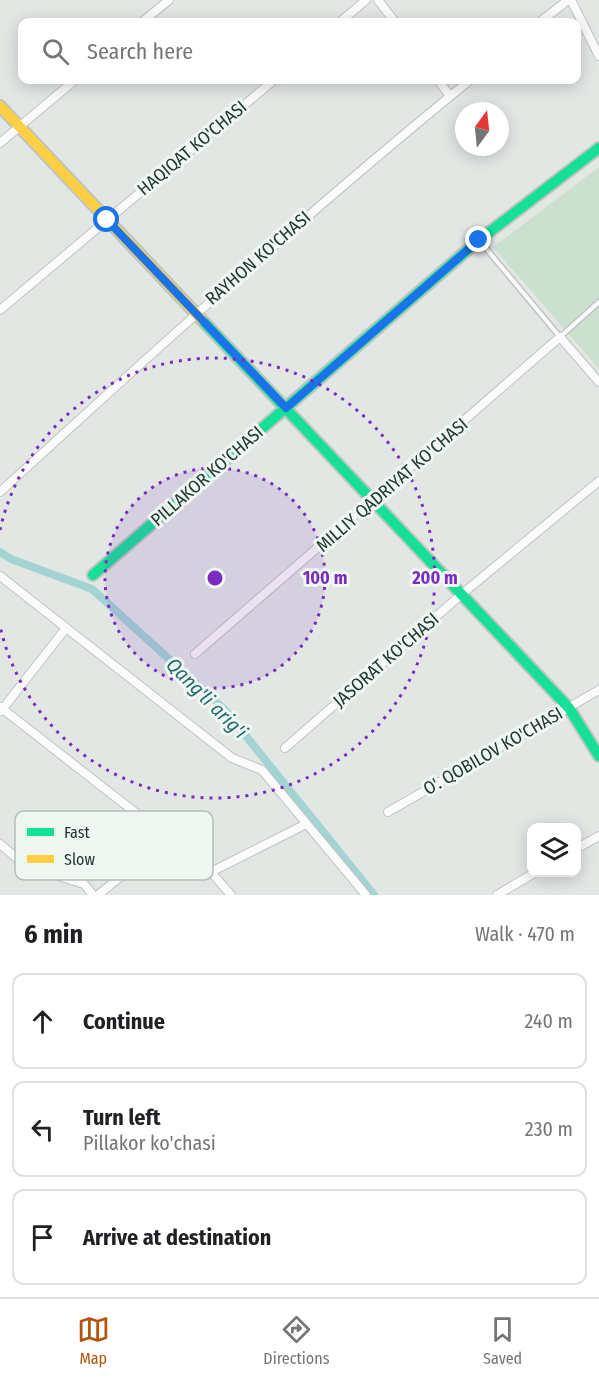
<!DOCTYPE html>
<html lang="en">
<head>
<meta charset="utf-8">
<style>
	body { margin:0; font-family:"Fira Sans Condensed",sans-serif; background:#f6f6f6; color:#202124 }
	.controls { position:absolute; right:18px; bottom:18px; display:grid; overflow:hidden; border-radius:12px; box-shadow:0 3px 15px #0003 }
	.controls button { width:54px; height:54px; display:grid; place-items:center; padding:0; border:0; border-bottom:2px solid #e0e0e0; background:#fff; color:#202124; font:30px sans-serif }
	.compass { position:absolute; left:455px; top:102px; width:54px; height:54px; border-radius:50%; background:#fff; box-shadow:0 3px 15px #0003; rotate:15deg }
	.stop { position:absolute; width:18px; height:18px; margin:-14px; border:4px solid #1a73e8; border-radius:50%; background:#fff }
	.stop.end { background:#1a73e8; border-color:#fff; box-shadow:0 2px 6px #0008 }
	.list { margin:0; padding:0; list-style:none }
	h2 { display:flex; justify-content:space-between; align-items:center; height:78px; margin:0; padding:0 24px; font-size:26px }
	h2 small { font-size:20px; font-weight:400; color:#757577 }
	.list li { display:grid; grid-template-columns:39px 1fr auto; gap:18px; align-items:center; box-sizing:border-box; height:96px; margin:0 12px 12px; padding:0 12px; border:2px solid #e0e0e0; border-radius:12px }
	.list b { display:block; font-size:22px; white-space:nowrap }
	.list p { margin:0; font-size:20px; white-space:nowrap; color:#757577 }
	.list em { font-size:20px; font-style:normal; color:#757577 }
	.icon { flex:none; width:33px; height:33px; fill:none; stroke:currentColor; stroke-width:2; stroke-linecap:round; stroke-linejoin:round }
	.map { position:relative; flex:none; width:599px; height:895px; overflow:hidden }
	.search { position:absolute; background:#fff; box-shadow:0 3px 15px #0003; left:18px; right:18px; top:18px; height:66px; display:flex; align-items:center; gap:15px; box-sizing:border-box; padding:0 21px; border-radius:12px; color:#757577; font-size:22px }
	.sheet { height:402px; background:#fff }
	nav { display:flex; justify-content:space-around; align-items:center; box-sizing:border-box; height:84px; border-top:2px solid #e0e0e0; background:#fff; font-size:16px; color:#757577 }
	nav a { display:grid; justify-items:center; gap:3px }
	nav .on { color:#b45309 }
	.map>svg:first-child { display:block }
	.green { fill:#cbe0cf }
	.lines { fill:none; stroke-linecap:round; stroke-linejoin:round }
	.canal { stroke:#a4d3d4; stroke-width:8 }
	.lane-casing { stroke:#bfc4c1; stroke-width:7 }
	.street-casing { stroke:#bfc4c1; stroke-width:10 }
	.fast-casing { stroke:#bec5c1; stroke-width:14 }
	.slow-casing { stroke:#bec5c1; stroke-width:14 }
	.lane { stroke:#fbfbfb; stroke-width:4 }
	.street { stroke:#fbfbfb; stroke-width:8 }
	.fast { stroke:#16e098; stroke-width:10 }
	.slow { stroke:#ffcf43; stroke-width:10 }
	.route { stroke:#1a73e8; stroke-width:8 }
	.ring { fill:none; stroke:#7b2cbf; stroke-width:3; stroke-dasharray:3 6 }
	.labels { text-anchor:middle; stroke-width:6; stroke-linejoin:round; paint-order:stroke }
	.street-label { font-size:18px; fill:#213930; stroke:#f0f7f2 }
	.water-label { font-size:20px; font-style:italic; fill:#1f6d71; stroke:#f0f7f2 }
	.key { fill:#f0f7f2; stroke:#b2beb8; stroke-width:1.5 }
	.key-label { font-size:16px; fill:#213930 }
	.centre { fill:#7b2cbf; stroke:#f0f7f2; stroke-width:3 }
	.ring-label { font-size:18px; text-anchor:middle; font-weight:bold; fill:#7b2cbf; stroke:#f0f7f2; stroke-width:6; stroke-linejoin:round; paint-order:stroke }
</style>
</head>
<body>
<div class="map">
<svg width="599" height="895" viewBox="0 0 599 895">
	<rect width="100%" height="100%" fill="#e2e7e4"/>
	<path class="green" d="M 599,167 L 599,369 L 493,247 Z"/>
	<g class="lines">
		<path class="canal" d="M 0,552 L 11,559 L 92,589 L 225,710 L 374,895"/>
		<defs>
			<path id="lane" d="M 479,240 L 560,337 L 599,302"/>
			<path id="street" d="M 378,0 L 395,22
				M 571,0 L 599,56
				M 142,22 L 169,0
				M 340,22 L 366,0
				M 540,22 L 568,0
				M 438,80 L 450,96
				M 0,143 L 75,80
				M 0,310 L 274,80
				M 0,492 C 154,351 308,212 470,80
				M 0,576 L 232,758 L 262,770 L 366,895
				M 195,654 L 560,337 L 599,382
				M 0,707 L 168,838 L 194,869 L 211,872 L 231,895
				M 1,711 L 66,628
				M 285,748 L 462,594 L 599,481
				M 388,812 L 599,690
				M 0,844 L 26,866 L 84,884 L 93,895
				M 576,849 L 599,836
				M 211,872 L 306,824
				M 98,895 L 168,838
				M 497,895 L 536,872"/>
			<path id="fast" d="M 202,320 L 569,708 L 599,756
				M 93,575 L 479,240 L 599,148"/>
			<path id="slow" d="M 0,106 L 202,320"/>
		</defs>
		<use href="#lane" class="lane-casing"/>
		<use href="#street" class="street-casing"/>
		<use href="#fast" class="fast-casing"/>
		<use href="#slow" class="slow-casing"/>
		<use href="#lane" class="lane"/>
		<use href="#street" class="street"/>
		<use href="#fast" class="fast"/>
		<use href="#slow" class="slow"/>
	</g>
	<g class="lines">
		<path class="route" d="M 107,220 L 286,408 L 479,240"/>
	</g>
	<circle cx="215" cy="578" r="110" fill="#7b2cbf" fill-opacity=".12"/>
	<g class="ring">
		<circle cx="215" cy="578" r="110"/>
		<path d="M0 530A220 220 0 1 1 0 626"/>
	</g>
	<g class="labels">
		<g class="street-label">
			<text transform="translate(192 148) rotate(-40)" y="6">HAQIQAT KO'CHASI</text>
			<text transform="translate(258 258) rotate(-41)" y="6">RAYHON KO'CHASI</text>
			<text transform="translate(207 476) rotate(-41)" y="6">PILLAKOR KO'CHASI</text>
			<text transform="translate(392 485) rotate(-41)" y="6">MILLIY QADRIYAT KO'CHASI</text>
			<text transform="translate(386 660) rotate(-41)" y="6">JASORAT KO'CHASI</text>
			<text transform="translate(493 751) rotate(-30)" y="6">O'. QOBILOV KO'CHASI</text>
		</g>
		<g class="water-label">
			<text transform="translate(207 698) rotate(45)" y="7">Qang'li arig'i</text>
		</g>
	</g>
	<rect x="15" y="811" width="198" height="69" rx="9" class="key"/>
	<rect x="27" y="828" width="27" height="8" fill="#16e098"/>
	<rect x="27" y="855" width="27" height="8" fill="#ffcf43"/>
	<g class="key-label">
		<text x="64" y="838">Fast</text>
		<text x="64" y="865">Slow</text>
	</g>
	<circle cx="215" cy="578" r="9" class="centre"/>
	<g class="ring-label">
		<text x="325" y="584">100 m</text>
		<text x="435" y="584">200 m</text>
	</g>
</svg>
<div class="controls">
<button><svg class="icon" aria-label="layers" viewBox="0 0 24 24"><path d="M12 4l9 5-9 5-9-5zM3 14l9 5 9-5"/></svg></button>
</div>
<svg class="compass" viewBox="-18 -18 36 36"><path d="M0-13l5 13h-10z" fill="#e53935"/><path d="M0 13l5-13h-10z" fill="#757577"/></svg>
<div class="stop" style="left:107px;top:220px"></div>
<div class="stop end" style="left:479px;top:240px"></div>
<div class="search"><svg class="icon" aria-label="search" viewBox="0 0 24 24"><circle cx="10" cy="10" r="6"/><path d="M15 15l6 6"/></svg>Search here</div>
</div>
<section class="sheet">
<h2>6 min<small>Walk · 470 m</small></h2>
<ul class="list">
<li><svg class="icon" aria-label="ahead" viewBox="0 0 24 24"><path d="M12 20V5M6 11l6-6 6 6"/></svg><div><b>Continue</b></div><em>240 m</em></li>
<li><svg class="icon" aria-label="left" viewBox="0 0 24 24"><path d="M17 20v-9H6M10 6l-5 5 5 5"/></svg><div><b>Turn left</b><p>Pillakor ko'chasi</p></div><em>230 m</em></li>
<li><svg class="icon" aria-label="arrive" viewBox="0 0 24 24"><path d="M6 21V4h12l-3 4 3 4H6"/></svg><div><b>Arrive at destination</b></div></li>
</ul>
</section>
<nav>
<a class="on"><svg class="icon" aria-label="map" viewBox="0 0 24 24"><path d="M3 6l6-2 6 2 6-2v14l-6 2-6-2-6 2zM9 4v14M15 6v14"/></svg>Map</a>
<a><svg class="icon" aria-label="directions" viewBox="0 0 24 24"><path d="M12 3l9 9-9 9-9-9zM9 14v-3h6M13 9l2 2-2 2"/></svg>Directions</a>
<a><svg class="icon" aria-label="saved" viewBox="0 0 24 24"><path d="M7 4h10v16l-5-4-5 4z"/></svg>Saved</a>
</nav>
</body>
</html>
